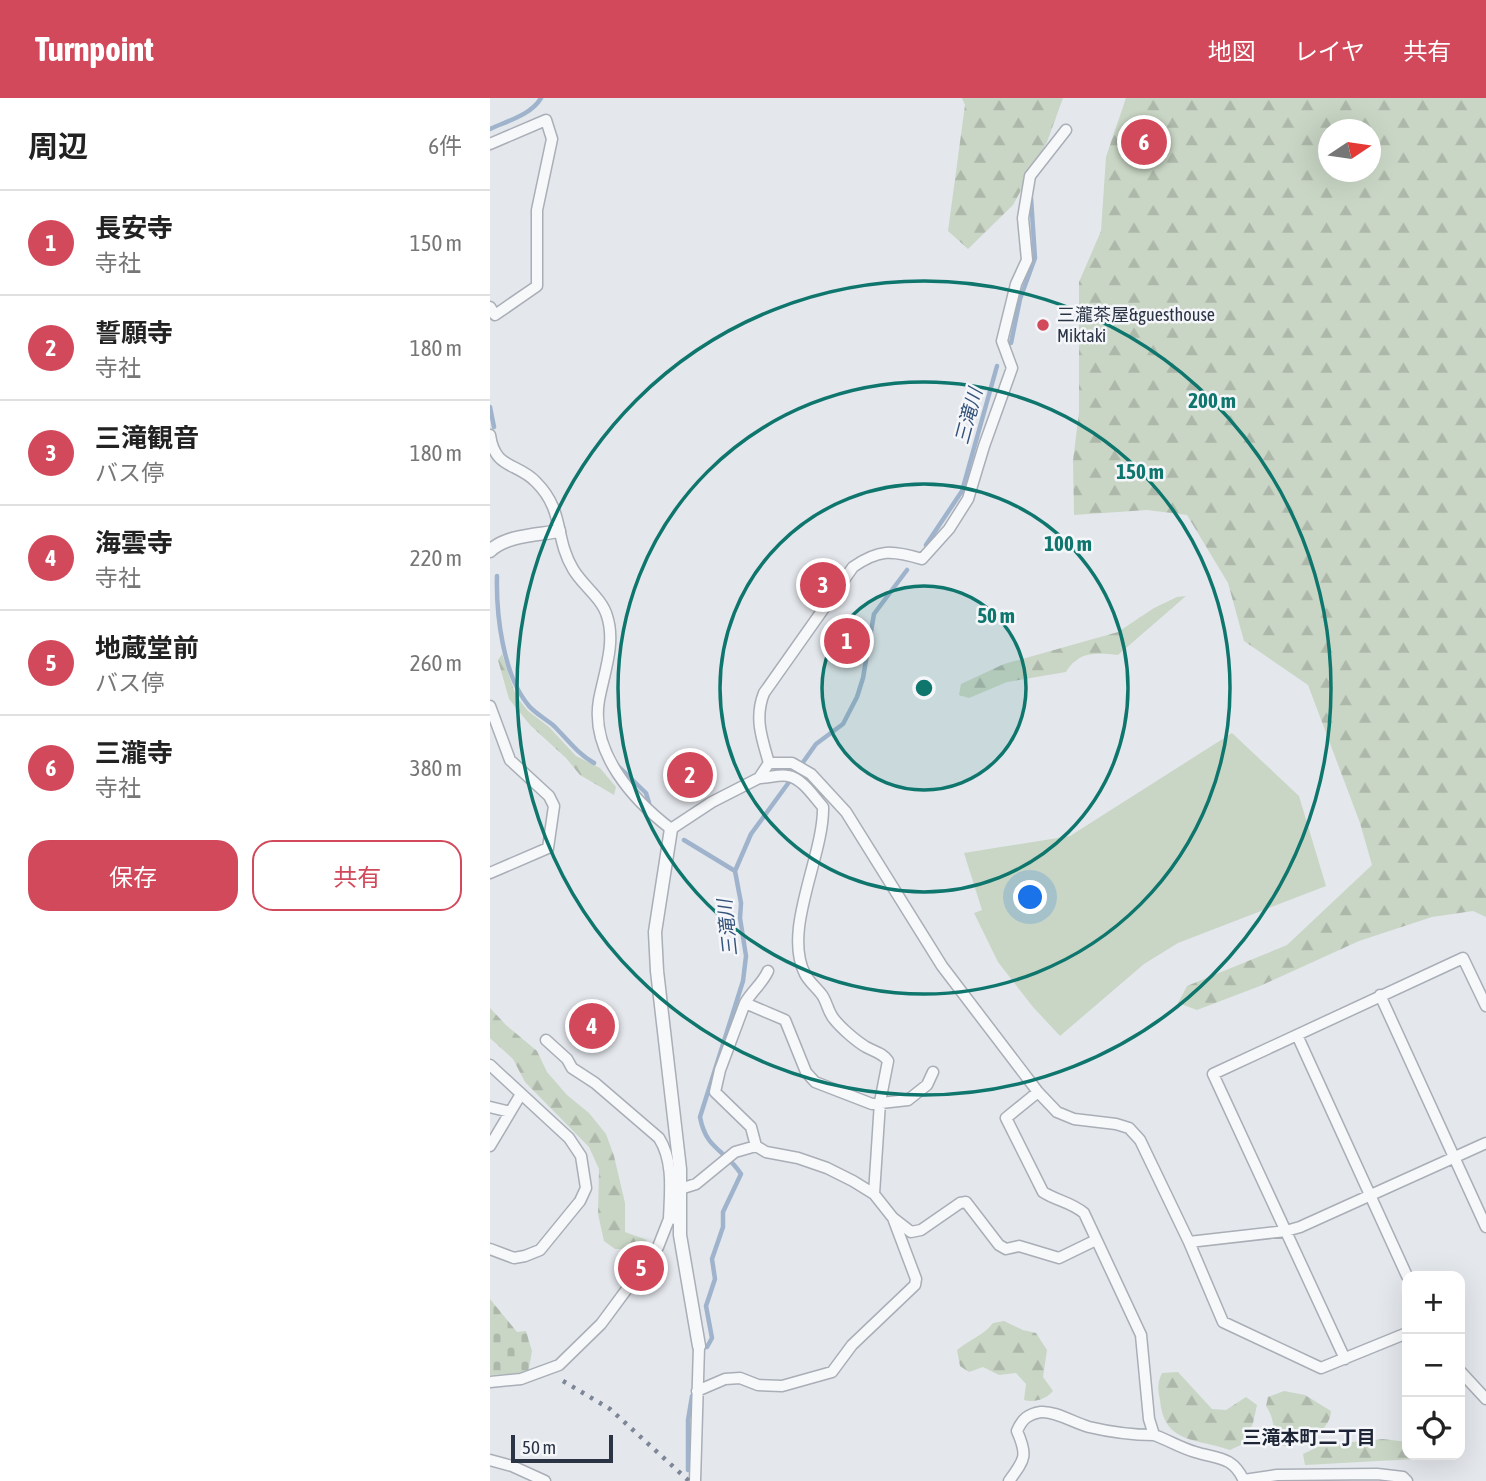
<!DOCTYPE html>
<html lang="ja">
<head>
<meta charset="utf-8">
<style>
	body { margin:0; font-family:"Asap Condensed","Noto Sans JP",sans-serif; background:#f6f6f6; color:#222 }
	.controls { position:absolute; right:21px; bottom:21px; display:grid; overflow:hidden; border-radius:14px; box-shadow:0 7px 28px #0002 }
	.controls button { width:63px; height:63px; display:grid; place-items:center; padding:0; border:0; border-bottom:2px solid #e0e0e0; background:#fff; color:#222; font:35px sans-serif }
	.compass { position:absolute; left:828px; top:21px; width:63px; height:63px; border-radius:50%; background:#fff; box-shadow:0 7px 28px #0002; rotate:77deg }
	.scale { position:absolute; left:21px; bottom:18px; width:102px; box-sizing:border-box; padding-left:7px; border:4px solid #2b3445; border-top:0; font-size:19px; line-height:24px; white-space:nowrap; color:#2b3445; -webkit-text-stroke:5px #f4f6f9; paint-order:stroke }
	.you { position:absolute; left:541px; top:800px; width:24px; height:24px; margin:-18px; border:5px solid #fff; border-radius:50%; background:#1a73e8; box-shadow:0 0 0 10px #1a73e833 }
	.badge { display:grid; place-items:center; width:46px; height:46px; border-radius:50%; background:#d1495b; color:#fff; font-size:23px; font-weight:700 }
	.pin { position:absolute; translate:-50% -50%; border:4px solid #fff; box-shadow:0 2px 7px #0006 }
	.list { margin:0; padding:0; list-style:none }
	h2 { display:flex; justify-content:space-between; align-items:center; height:91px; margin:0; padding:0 28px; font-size:30px }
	h2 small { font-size:23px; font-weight:400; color:#767676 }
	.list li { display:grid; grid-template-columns:46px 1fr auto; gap:21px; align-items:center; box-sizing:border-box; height:105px; padding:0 28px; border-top:2px solid #e0e0e0 }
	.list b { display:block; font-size:26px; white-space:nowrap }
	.list p { margin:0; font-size:23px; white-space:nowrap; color:#767676 }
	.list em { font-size:23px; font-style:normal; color:#767676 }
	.actions { display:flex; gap:14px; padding:21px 28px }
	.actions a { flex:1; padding:16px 0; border:2px solid #d1495b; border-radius:21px; text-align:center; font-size:24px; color:#d1495b }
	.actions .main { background:#d1495b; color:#fff }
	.icon { flex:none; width:38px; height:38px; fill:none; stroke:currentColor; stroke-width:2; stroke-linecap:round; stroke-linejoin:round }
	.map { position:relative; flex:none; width:996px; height:1383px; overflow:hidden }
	header { display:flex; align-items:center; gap:42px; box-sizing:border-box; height:98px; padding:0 35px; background:#d1495b; color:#fff }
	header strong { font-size:33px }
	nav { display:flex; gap:38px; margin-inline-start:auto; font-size:24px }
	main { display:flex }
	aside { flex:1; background:#fff }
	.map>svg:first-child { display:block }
	.forest { fill:url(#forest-firs); fill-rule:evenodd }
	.cemetery { fill:url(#cemetery-stones) }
	.pitch { fill:#c9d6c5 }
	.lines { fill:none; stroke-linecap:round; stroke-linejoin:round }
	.stream { stroke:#9fb4cc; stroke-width:4.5 }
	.minor-casing { stroke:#a9aeb7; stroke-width:13 }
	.tertiary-casing { stroke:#a9aeb7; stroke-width:15 }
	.minor { stroke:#f7f8fa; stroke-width:10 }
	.tertiary { stroke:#f7f8fa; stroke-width:12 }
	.rail { stroke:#7d8696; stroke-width:4.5; stroke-dasharray:3.5 7; stroke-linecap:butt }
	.ring { fill:none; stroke:#0f766e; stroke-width:3.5 }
	.poi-dot { fill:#d1495b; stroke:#f4f6f9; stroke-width:2.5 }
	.labels { text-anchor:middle; stroke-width:5; stroke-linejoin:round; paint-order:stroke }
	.poi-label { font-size:18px; fill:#2b3445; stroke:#f4f6f9; text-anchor:start }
	.water-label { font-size:19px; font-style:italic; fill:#34527a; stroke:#f4f6f9 }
	.neighbourhood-label { font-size:19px; font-weight:bold; fill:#1d2536; stroke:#f4f6f9 }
	.centre { fill:#0f766e; stroke:#f4f6f9; stroke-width:3.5 }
	.ring-label { font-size:21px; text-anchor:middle; font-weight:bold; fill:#0f766e; stroke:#f4f6f9; stroke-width:5; stroke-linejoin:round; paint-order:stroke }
</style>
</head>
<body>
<header>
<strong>Turnpoint</strong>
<nav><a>地図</a><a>レイヤ</a><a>共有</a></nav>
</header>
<main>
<aside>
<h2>周辺<small>6件</small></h2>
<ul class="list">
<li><span class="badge">1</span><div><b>長安寺</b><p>寺社</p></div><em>150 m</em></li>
<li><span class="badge">2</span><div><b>誓願寺</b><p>寺社</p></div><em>180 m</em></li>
<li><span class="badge">3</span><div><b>三滝観音</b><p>バス停</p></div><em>180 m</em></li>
<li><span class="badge">4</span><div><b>海雲寺</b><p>寺社</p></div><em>220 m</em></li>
<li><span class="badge">5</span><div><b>地蔵堂前</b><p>バス停</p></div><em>260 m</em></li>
<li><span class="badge">6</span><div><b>三瀧寺</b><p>寺社</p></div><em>380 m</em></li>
</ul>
<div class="actions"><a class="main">保存</a><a>共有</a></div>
</aside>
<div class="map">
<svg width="996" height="1383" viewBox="0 0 996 1383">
	<defs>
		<pattern id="forest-firs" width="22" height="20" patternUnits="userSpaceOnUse" patternTransform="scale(1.75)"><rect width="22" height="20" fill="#c9d6c5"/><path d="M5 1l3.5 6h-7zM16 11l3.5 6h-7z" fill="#adb8ab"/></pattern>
		<pattern id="cemetery-stones" width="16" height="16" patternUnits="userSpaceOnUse" patternTransform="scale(1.75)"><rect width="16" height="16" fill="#c9d6c5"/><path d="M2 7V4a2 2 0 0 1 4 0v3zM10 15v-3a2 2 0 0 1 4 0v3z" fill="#adb8ab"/></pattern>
	</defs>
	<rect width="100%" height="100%" fill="#e4e7ec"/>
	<path class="forest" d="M 472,0 L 573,0 L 557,44 L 523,107 L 478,151 L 458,133 L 475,7 Z
		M 636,0 L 996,0 L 996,819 L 983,813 L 942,819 L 869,843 L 770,888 L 707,912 L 688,905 L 697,888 L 797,847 L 882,767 L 870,725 L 818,587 L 754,543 L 738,485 L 697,417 L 657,412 L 584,417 L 583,363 L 589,314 L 589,184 L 611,133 L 616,59 ZM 838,32 L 880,32 L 880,74 L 838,74 Z
		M 696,498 L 628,557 C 605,555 589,553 576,574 L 517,584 L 479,600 L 469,597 L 471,586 L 514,566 L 628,534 L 664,510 L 687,499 Z
		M 12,556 L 26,598 L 38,613 L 59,629 L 86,658 L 110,670 L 126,689 L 124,697 L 90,677 L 76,660 L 40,627 L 19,601 L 8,562 Z
		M 0,910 L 16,927 L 47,953 L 57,974 L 77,997 L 99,1015 L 116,1036 L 124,1058 L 135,1105 L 135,1134 L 157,1142 L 152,1151 L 125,1151 L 114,1143 L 108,1116 L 109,1071 L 99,1049 L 35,984 L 23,961 L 0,940 Z
		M 514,1223 L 533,1232 L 546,1235 L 557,1252 L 553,1279 L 563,1293 C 556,1301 545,1305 534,1302 L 536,1286 L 526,1275 L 509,1277 L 493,1269 L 479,1274 L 470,1268 L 467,1252 C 479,1242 494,1237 503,1225 Z
		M 688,1274 L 722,1311 L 736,1312 L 756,1299 L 767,1307 L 763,1325 L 753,1346 L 740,1352 C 706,1340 674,1346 670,1302 C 668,1292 667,1285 672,1275 Z
		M 794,1293 L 815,1297 L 841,1313 C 840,1337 807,1347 787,1349 C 782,1332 786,1323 776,1308 L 778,1299 Z
		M 893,1341 L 917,1344 L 917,1357 L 937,1357 L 926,1361 L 815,1367 L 813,1356 L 832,1347 Z"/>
	<path class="cemetery" d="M 0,1201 L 27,1234 L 36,1233 L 42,1253 L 38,1275 L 0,1277 Z"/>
	<path class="pitch" d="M 742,635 L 809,698 L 836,788 L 688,845 L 654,866 L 570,938 L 543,909 L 508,864 L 484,815 L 492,812 L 474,755 L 580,738 Z"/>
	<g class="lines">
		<path class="stream" d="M 0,31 C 17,23 41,17 51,0
			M 521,245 L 530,201 L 545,160 L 541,100
			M 0,309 L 4,329
			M 436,447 L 472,393 L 507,268
			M 7,478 C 6,516 13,578 39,608 C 46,616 56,621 64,628 C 78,642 87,655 104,665
			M 128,668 L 156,695 L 159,705
			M 309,670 L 326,646 L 353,626 L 367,599 L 373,580 L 384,516 L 417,472
			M 194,742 L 245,773
			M 217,1249 L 222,1240 L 216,1208 L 225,1181 L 222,1161 L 233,1129 L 233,1114 L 251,1076 C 235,1051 216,1052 210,1019 L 253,883 L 256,858 L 250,820 L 251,805 L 245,773 L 261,736 L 302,680
			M 198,1372 L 198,1322 L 202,1298"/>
		<defs>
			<path id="minor" d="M 0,46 L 56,22 L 62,41 L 47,112 L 47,188 L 5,217 L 0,209
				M 0,337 C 5,372 27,364 46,384 C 75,413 64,439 83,471 C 92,487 112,500 117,518 C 126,545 114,575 109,602 C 100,654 143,702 181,731 L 222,704 L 269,680 L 279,665 C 272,641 264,620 274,595 L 363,469 C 389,451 402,452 432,461 L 459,431 L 478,401 L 494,348 L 522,270 L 512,243 L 526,186 L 537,162 L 533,120 L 540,78 L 576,32
				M 0,608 L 20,662 L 59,698 L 64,708 L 58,750 L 0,775
				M 279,665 L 302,665 L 321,676 L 356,714 L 452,868 L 548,994 L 567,1014 L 584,1021 L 626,1026 L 639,1030 L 650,1042 L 699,1144 L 733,1224 L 831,1270 L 917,1235
				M 269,680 C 278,680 290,676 298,678 C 312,680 324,699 333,709 C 334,758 292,832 315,876 C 319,884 327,890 332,897 C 337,904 338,914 344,921 C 351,930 366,943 376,949 C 385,954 393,955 398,963 L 390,1004 L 384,1096
				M 890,897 L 996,1129
				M 255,905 L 295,922 L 316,974 L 325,984 L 382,1006 L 418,1002 L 437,987 L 443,974
				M 807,937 L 917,1178
				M 56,942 L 77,961 L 82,970 L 105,985 L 169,1040 C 184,1064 180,1094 179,1121
				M 0,967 L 79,1040 L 91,1058 L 96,1090 L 90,1103 L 50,1152 L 35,1158 L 24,1160 L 0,1151
				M 548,994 L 516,1020 L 553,1094 C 567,1103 581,1104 594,1115 L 651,1237 L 659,1321 L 664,1337 C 678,1342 691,1350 705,1354 C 728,1361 743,1358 754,1383
				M 0,1009 L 20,1014
				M 0,1048 L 31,996
				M 266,1048 L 261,1029 L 225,994 L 230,972 L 255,905 C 262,893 272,886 278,873
				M 190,1091 L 206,1086 L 245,1054 L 266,1048 L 276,1054 L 308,1060 L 337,1070 L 363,1083 L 384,1096 L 403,1120 L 421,1134 L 431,1132 L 470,1105 L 476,1104 L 509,1147 L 516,1151 L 529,1148 L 569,1160 L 606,1142
				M 699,1144 L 796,1133 L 810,1129 L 996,1045
				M 855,1261 L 723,976 L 973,860 L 996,908
				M 970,1273 L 996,1301
				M 0,1284 L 31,1281 L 69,1267 L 111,1226 L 168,1149 L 179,1121 L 190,1120
				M 207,1293 L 235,1281 L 250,1280 L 268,1287 L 292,1288 L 342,1274 L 362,1247 L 425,1187 L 426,1181 L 403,1120
				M 0,1362 L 22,1368 L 55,1383
				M 754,1382 L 787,1377 L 887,1376 L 913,1379 L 917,1383
				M 205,1383 L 209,1248
				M 519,1383 C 535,1361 538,1358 527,1333 C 532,1321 538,1316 551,1314 C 566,1313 584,1325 599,1329 C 620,1334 643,1337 664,1337"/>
			<path id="tertiary" d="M 0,453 C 16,437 48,437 69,433
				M 181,731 L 165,834 L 167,873 L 190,1071 L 190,1137 L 209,1248"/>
		</defs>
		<use href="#minor" class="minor-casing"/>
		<use href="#tertiary" class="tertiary-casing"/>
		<use href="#minor" class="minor"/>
		<use href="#tertiary" class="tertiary"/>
		<path class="rail" d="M 73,1283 L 120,1311 L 199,1383"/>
	</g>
	<circle cx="434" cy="590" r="102" fill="#0f766e" fill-opacity=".12"/>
	<g class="ring">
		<circle cx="434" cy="590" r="102"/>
		<circle cx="434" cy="590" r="204"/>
		<circle cx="434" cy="590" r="306"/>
		<circle cx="434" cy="590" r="407"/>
	</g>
	<circle class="poi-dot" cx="553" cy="227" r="7"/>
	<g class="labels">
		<g class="poi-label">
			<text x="567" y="223">三瀧茶屋&amp;guesthouse<tspan x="567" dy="21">Miktaki</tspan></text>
		</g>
		<g class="water-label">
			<text transform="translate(478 318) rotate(-75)" y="7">三滝川</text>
			<text transform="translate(237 830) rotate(-96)" y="7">三滝川</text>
		</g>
		<g class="neighbourhood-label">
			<text x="819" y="1346">三滝本町二丁目</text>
		</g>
	</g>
	<circle cx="434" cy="590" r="10" class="centre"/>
	<g class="ring-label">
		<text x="722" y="310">200 m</text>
		<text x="650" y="381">150 m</text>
		<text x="578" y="453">100 m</text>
		<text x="506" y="525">50 m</text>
	</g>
</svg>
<div class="controls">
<button>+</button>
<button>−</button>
<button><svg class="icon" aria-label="locate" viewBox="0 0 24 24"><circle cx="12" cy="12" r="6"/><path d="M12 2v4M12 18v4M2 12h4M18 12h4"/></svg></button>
</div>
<svg class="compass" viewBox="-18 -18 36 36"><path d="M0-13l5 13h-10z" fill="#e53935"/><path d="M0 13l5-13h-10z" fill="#767676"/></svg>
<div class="scale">50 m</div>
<div class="you"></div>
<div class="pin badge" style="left:357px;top:543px">1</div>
<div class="pin badge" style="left:200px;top:677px">2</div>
<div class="pin badge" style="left:333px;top:487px">3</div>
<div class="pin badge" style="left:102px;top:928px">4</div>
<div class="pin badge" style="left:151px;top:1170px">5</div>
<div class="pin badge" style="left:654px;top:44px">6</div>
</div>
</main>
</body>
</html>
